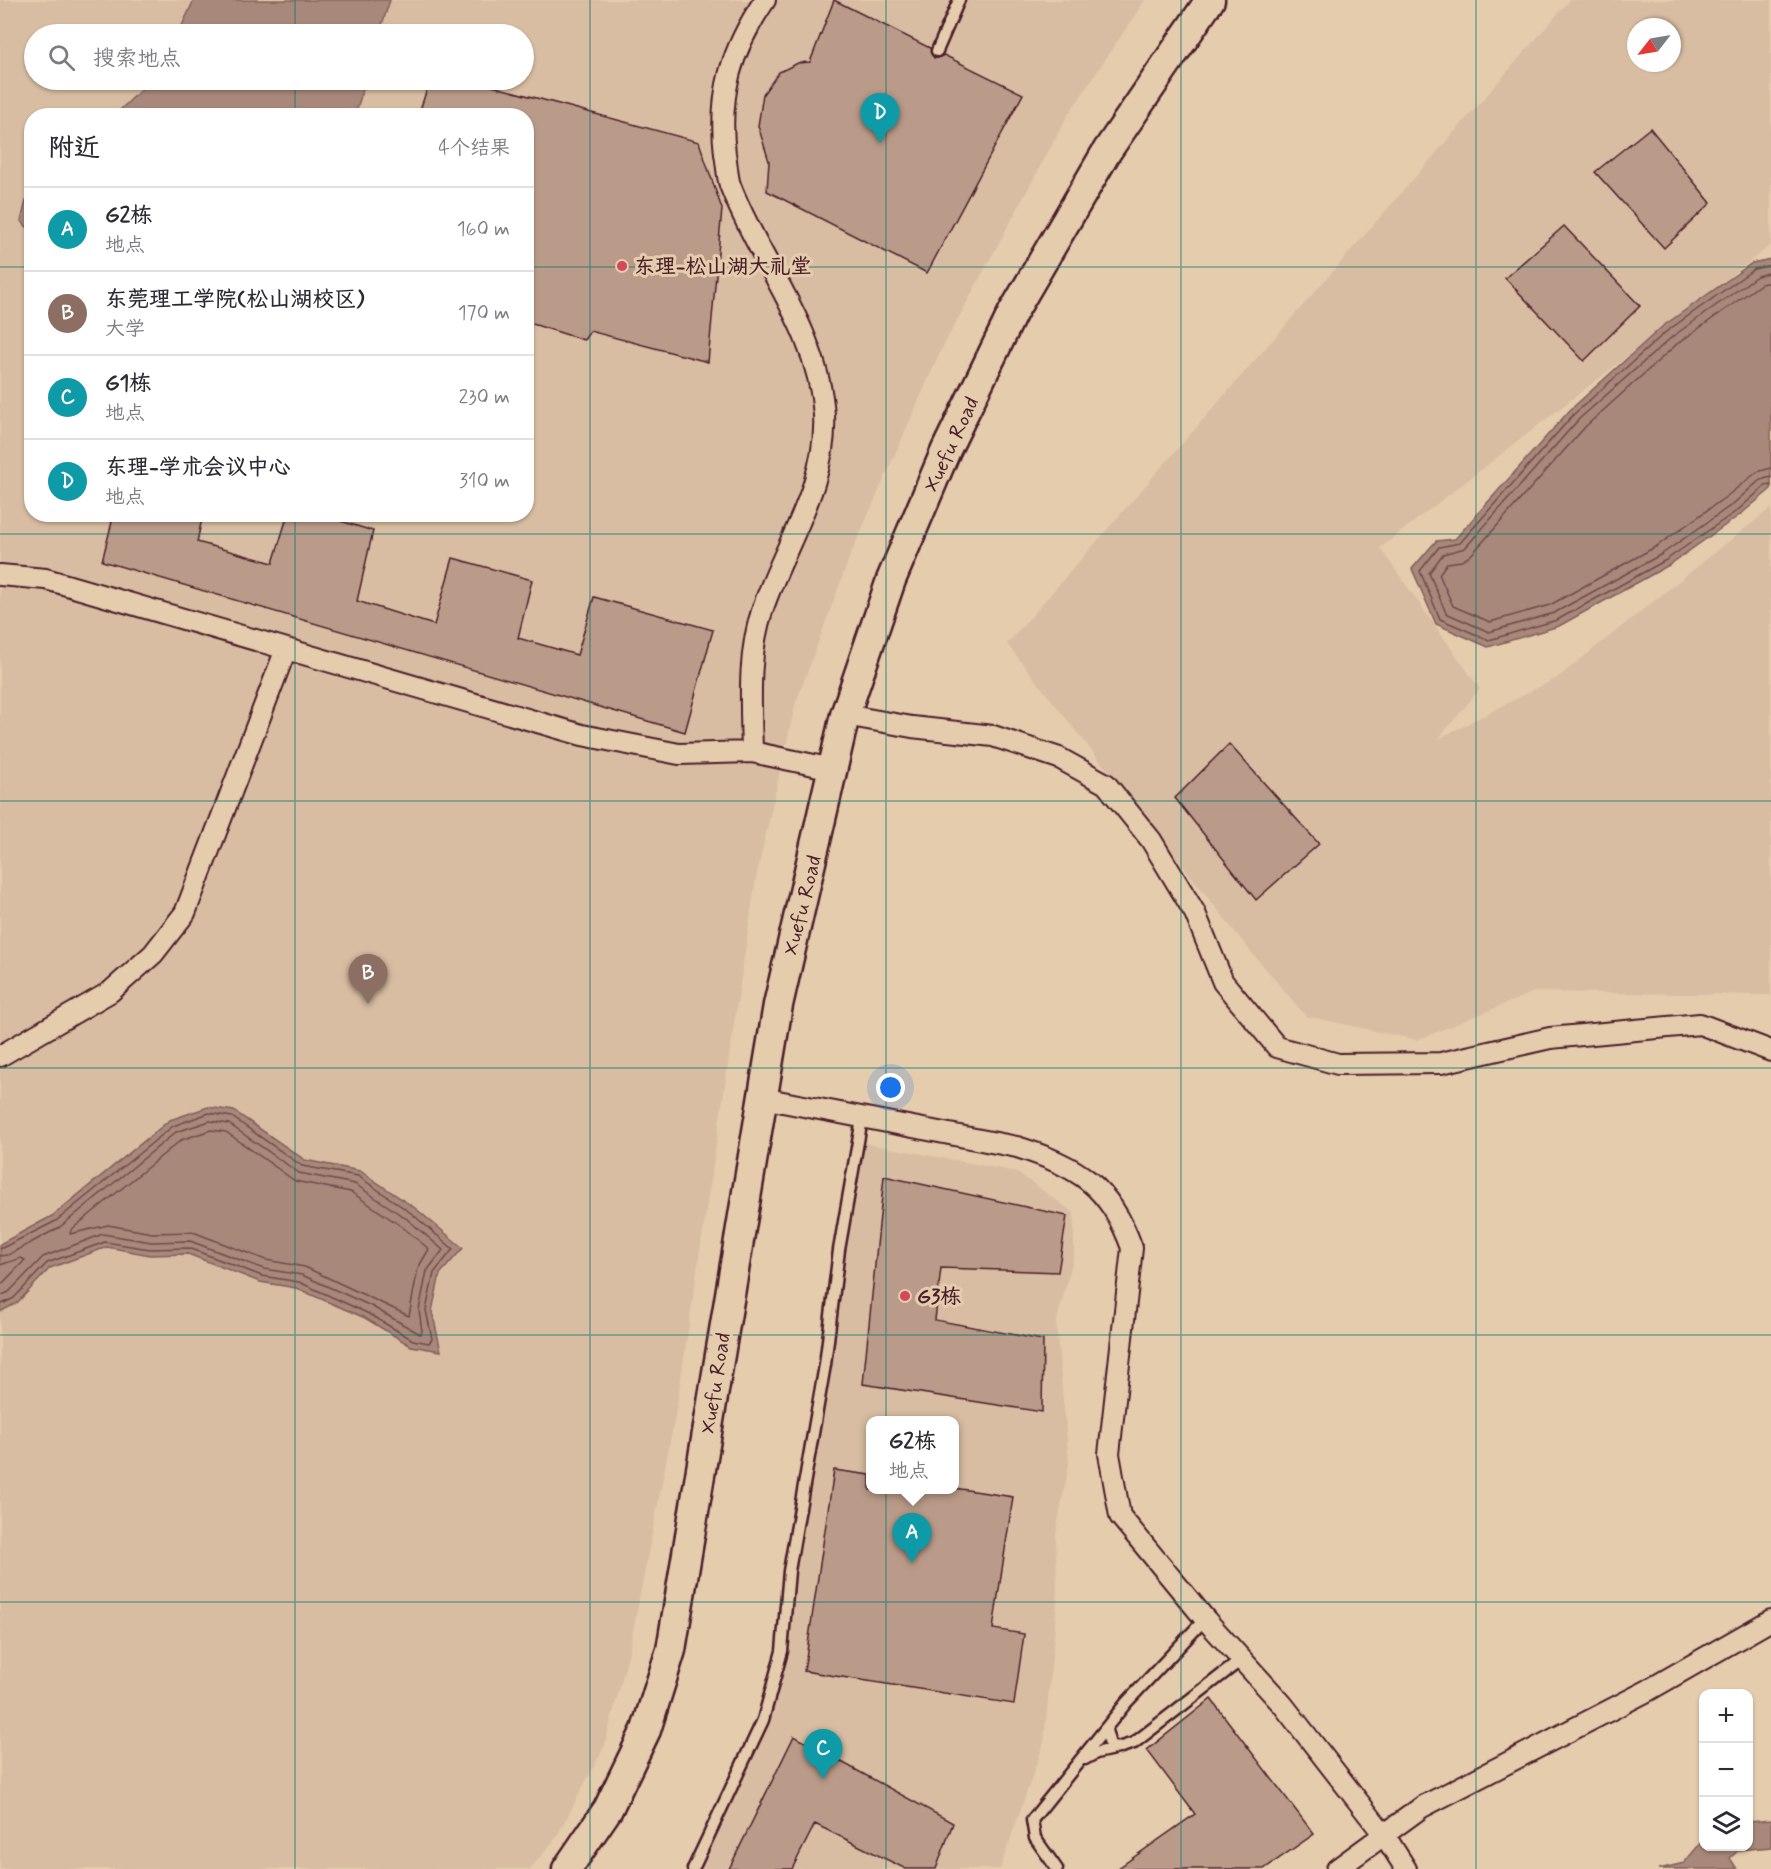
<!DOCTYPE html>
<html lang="zh">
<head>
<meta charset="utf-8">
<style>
	body { margin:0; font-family:Mynerve,"LXGW WenKai TC",sans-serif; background:#f7f7f7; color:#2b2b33 }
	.controls { position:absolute; right:18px; bottom:18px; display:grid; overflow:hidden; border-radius:12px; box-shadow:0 2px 4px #0004 }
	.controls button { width:54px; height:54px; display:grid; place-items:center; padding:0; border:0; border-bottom:2px solid #e1e1e2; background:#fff; color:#2b2b33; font:30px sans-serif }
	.compass { position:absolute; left:1627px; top:18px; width:54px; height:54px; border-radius:50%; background:#fff; box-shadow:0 2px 4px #0004; rotate:239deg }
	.you { position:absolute; left:891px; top:1088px; width:21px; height:21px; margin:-15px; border:4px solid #fff; border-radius:50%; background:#1a73e8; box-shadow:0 0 0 9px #1a73e833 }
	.badge { display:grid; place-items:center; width:39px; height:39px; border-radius:50%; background:#d93025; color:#fff; font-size:20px; font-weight:700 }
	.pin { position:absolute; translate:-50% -50px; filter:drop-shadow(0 2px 3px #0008) }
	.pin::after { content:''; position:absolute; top:32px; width:21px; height:18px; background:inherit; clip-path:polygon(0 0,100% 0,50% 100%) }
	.popup { position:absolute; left:866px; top:1416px; width:93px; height:78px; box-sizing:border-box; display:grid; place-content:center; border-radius:12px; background:#fff; filter:drop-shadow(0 2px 4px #0005); font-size:20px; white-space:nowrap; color:#7c7c81 }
	.popup b { font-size:22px; color:#2b2b33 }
	.popup::after { content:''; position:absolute; left:50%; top:100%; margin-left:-12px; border:12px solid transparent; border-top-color:#fff }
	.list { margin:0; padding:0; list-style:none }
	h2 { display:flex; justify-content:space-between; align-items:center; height:78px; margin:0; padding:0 24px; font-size:26px }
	h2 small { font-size:20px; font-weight:400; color:#7c7c81 }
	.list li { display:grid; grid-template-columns:39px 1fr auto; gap:18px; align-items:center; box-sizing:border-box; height:84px; padding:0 24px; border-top:2px solid #e1e1e2 }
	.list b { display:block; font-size:22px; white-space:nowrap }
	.list p { margin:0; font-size:20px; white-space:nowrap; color:#7c7c81 }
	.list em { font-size:20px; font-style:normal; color:#7c7c81 }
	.icon { flex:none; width:33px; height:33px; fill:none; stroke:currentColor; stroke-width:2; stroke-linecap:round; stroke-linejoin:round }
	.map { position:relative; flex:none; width:1771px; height:1869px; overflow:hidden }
	.search { position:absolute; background:#fff; box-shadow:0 2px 4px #0004; left:24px; top:24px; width:510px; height:66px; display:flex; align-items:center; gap:15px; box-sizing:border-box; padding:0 21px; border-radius:33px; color:#7c7c81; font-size:22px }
	.panel { position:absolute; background:#fff; box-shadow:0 2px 4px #0004; left:24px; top:108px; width:510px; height:414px; border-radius:24px }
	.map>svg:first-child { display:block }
	.built { fill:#d8bda2; fill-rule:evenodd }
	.water { fill:#a8887a; stroke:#825e5a; stroke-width:1.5 }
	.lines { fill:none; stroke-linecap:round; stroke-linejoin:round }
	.shore { stroke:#70494b; stroke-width:1.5 }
	.building { fill:#ba9b89; stroke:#4a1f2b; stroke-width:1.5 }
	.lane-casing { stroke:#4a1f2b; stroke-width:15 }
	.street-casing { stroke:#4a1f2b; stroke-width:24 }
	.secondary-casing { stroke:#4a1f2b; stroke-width:33 }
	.lane { stroke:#e5ccad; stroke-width:10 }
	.street { stroke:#e5ccad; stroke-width:20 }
	.secondary { stroke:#e5ccad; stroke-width:28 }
	.grid { fill:none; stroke:#0f766e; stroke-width:1.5; stroke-opacity:0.55 }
	.poi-dot { fill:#d1495b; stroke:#e5ccad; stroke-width:2 }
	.labels { text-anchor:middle; stroke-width:6; stroke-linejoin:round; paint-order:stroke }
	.poi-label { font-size:21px; font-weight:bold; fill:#4a1f2b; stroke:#e5ccad; text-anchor:start }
	.street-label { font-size:21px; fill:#4a1f2b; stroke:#e5ccad }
</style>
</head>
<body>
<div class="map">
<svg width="1771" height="1869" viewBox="0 0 1771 1869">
	<rect width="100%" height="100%" fill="#e5ccad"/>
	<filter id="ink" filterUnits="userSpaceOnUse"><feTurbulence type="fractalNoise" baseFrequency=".0167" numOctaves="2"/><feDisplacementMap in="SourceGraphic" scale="12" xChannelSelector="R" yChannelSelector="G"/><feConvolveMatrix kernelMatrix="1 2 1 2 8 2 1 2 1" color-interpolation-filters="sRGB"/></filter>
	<g filter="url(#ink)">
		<path class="built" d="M 0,0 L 1145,0 L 1068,115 L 941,350 L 850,556 L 795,705 L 756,878 L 676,1411 L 628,1656 L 604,1747 L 556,1838 L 530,1869 L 0,1869 ZM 34,34 L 524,34 L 524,80 L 34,80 ZM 32,116 L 526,116 L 526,514 L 32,514 Z
			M 1570,0 L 1771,0 L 1771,245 L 1380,548 L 1480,689 L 1438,739 L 1557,678 L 1771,508 L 1771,995 L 1534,992 L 1417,1040 L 1306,1016 L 1252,953 L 1007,644 ZM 1636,27 L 1672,27 L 1672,63 L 1636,63 Z
			M 863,1143 L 1017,1172 L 1074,1213 L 1074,1255 L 1056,1324 L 1069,1463 L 1056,1533 L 1057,1603 L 1044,1742 L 1000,1869 L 697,1869 L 741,1769 L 788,1626 L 816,1395 ZM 870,1420 L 954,1420 L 954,1490 L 870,1490 Z"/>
		<path class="water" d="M 194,0 L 390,0 L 379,34 L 178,34 Z
			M 151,80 L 366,80 L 355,115 L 115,115 Z
			M 31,196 L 31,231 L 21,221 L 26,201 Z
			M 1771,259 L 1771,489 L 1741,514 L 1669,565 L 1559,626 L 1488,647 L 1436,624 L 1412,569 L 1436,541 L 1455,539 L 1570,410 L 1663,326 L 1752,263 Z
			M 208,1107 L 234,1111 L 305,1160 L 360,1171 L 415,1208 L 463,1248 L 440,1274 L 432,1311 L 441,1351 L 411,1346 L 365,1318 L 296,1288 L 260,1282 L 188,1254 L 150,1255 L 107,1247 L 50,1268 L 17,1303 L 0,1312 L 0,1244 L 52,1216 L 170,1120 Z
			M 1771,1820 L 1771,1847 L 1739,1850 L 1730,1858 L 1737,1869 L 1659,1869 L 1684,1863 L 1703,1840 L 1704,1846 L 1748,1846 L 1749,1822 Z"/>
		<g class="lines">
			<path class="shore" d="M 1771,265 L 1754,269 L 1667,331 L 1574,414 L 1460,543 L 1439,547 L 1420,571 L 1440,619 L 1489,640 L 1557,620 L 1666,560 L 1738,510 L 1765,486 L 1771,485
				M 1771,272 L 1757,276 L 1672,337 L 1579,419 L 1465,548 L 1443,554 L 1429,573 L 1446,613 L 1489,632 L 1554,613 L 1662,554 L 1733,504 L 1760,480 L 1771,477
				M 1771,282 L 1761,284 L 1677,344 L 1586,426 L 1471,555 L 1462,561 L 1447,563 L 1439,574 L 1453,606 L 1490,622 L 1550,605 L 1657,546 L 1727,496 L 1757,472 L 1771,468
				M 211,1130 L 226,1132 L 295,1181 L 351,1192 L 401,1226 L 429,1249 L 418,1268 L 409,1316 L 305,1267 L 266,1260 L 193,1232 L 152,1233 L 108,1225 L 70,1234 L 71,1230 L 181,1140 Z
				M 0,1249 L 56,1221 L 173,1126 L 209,1113 L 232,1117 L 302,1166 L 358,1176 L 411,1213 L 453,1249 L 434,1273 L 426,1310 L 432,1339 L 429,1343 L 413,1340 L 367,1313 L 299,1282 L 262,1276 L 189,1248 L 150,1249 L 105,1242 L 47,1263 L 14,1298 L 0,1305
				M 0,1256 L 8,1255 L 60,1227 L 176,1132 L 210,1121 L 229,1124 L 299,1173 L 355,1184 L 407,1219 L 443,1250 L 427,1271 L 419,1310 L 422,1331 L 420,1334 L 371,1306 L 302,1275 L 264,1269 L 190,1241 L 151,1242 L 103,1234 L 43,1257 L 9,1292 L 0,1296
				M 0,1265 L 21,1258 L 25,1260 L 0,1286"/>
		</g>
		<path class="building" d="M 834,0 L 930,48 L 934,58 L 938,58 L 944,55 L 1023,94 L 927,273 L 767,191 L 769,161 L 758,126 L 763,94 L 779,72 L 798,63 L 810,62 Z
			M 430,80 L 470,80 L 699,142 L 722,209 L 708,362 L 590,331 L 584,340 L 526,322 L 526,116 L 418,116 Z
			M 1650,128 L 1711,203 L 1664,248 L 1595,172 Z
			M 1564,226 L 1640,306 L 1584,361 L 1505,278 Z
			M 114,514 L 203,514 L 197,542 L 273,563 L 288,514 L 318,514 L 373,531 L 357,601 L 434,625 L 453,558 L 532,580 L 518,638 L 577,655 L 594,597 L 713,630 L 685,732 L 102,561 Z
			M 1229,744 L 1319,844 L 1256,900 L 1175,798 Z
			M 884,1176 L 1067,1216 L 1058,1272 L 941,1268 L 935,1320 L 1043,1340 L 1042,1412 L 863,1384 Z
			M 834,1470 L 870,1475 L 870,1490 L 954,1488 L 1013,1497 L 993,1629 L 1024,1634 L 1014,1704 L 804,1671 Z
			M 1211,1699 L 1314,1834 L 1264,1869 L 1117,1869 L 1195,1814 L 1147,1750 Z
			M 794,1736 L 953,1823 L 936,1869 L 906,1869 L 815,1824 L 792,1869 L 729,1869 Z"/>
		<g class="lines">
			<defs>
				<path id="lane" d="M 937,51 L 959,0
					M 1106,1730 L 1110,1745 L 1118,1748 L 1134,1743 L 1241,1660
					M 1085,1759 L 1096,1753 L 1118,1748
					M 693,1869 L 763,1720 L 782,1651 L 789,1571 L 825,1365 L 839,1250 L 862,1119
					M 1057,1869 L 1035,1838 L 1032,1820 L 1126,1703 L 1205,1619"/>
				<path id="street" d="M 0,575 L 46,579 L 582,735 L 679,754 L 752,752 L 833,769
					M 845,715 L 912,727 L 993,736 L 1059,758 L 1106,784 L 1151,840 L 1195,913 L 1223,982 L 1277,1047 L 1338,1064 L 1441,1063 L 1550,1038 L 1700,1024 L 1771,1051
					M 752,752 C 751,705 747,654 763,608 C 784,546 828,483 824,415 C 818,328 760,264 730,185 C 727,176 727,164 725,154 C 718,94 731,50 765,0
					M 0,1056 L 110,992 L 153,954 L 185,913 L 286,649
					M 762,1098 L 1017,1147 C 1078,1166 1110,1186 1132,1248 L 1109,1454 L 1120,1516 L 1205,1619 L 1283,1705 L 1385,1836 L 1406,1869
					M 1337,1869 L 1422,1807 L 1647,1691 L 1771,1620"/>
				<path id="secondary" d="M 567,1869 L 608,1809 L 646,1730 L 671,1650 L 778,1005 L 845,715 L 891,580 L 946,450 L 1013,312 L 1107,151 L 1210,0"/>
			</defs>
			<use href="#lane" class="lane-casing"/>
			<use href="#street" class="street-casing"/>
			<use href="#secondary" class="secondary-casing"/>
			<use href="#lane" class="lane"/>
			<use href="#street" class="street"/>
			<use href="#secondary" class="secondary"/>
		</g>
	</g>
	<path class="grid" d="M 295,0 L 295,34M 590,0 L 590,1869M 886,0 L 886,1869M 1181,0 L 1181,1869M 1476,0 L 1476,1869M 295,80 L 295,116M 0,267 L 32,267M 526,267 L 1771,267M 295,514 L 295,1869M 0,534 L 1771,534M 0,801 L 1771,801M 0,1068 L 1771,1068M 0,1335 L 1771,1335M 0,1602 L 1771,1602"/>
	<g class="poi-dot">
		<circle cx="622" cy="266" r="6"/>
		<circle cx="905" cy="1296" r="6"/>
	</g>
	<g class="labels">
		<g class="poi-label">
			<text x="634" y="273">东理-松山湖大礼堂</text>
			<text x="917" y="1303">G3栋</text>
		</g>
		<g class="street-label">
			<text transform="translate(951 444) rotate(-65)" y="7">Xuefu Road</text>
			<text transform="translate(802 905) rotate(-76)" y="7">Xuefu Road</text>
			<text transform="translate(715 1383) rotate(-81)" y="7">Xuefu Road</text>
		</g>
	</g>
</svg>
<div class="controls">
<button>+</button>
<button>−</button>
<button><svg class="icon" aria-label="layers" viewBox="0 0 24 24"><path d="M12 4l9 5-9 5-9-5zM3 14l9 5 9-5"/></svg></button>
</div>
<svg class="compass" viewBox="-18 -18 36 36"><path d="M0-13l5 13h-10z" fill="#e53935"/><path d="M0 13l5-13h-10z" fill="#7c7c81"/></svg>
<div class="you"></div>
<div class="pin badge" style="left:912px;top:1563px;background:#0f9aa8">A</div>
<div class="popup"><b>G2栋</b>地点</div>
<div class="pin badge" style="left:368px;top:1004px;background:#8d6e63">B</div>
<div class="pin badge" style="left:823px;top:1779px;background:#0f9aa8">C</div>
<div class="pin badge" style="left:880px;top:143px;background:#0f9aa8">D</div>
<div class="search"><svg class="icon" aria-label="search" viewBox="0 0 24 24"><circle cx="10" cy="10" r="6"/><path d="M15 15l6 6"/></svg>搜索地点</div>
<section class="panel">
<h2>附近<small>4个结果</small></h2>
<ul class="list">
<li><span class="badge" style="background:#0f9aa8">A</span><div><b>G2栋</b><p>地点</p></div><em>160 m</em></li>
<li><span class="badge" style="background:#8d6e63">B</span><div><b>东莞理工学院(松山湖校区)</b><p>大学</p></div><em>170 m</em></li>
<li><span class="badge" style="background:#0f9aa8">C</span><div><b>G1栋</b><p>地点</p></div><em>230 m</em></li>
<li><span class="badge" style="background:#0f9aa8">D</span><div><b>东理-学术会议中心</b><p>地点</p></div><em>310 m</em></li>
</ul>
</section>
</div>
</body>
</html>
